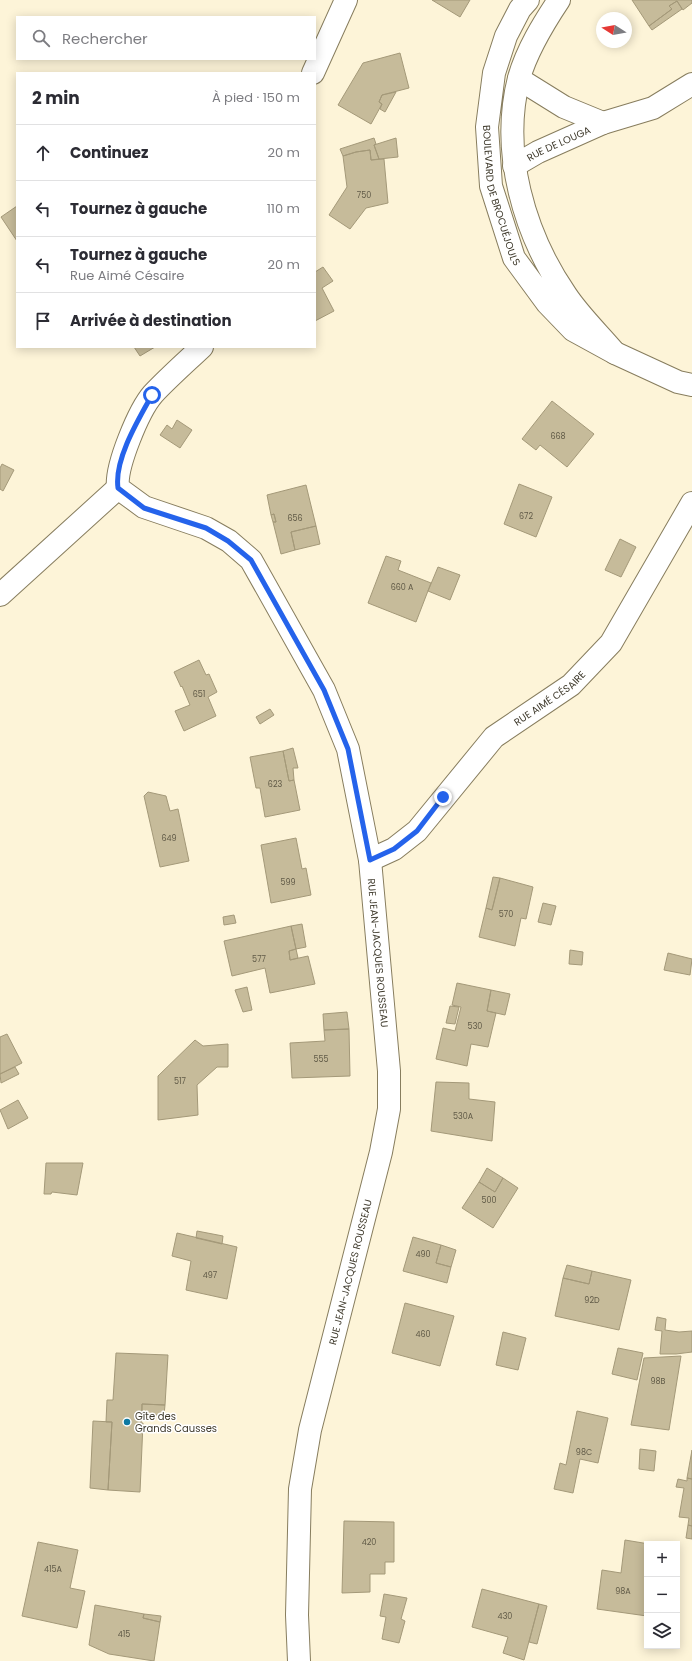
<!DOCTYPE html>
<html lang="fr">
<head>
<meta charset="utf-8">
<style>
	body { margin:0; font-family:Poppins,sans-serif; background:#f7f7f7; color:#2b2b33 }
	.controls { position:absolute; right:12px; bottom:12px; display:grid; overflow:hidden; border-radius:0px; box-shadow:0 2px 10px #0003 }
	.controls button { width:36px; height:36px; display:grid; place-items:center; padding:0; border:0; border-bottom:1px solid #e1e1e2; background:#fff; color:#2b2b33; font:20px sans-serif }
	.compass { position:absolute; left:596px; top:12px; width:36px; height:36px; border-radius:50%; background:#fff; box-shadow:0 2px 10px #0003; rotate:281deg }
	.stop { position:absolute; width:12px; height:12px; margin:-9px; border:3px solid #2563eb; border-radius:50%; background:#fff }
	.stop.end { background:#2563eb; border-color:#fff; box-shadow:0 1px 4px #0008 }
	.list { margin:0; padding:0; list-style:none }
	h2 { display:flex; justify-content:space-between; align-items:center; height:52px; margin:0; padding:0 16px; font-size:17px }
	h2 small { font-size:13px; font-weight:400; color:#7c7c81 }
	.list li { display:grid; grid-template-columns:26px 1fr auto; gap:12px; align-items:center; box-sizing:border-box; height:56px; padding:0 16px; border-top:1px solid #e1e1e2 }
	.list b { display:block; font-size:15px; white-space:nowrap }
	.list p { margin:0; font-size:13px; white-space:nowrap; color:#7c7c81 }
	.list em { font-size:13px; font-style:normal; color:#7c7c81 }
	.icon { flex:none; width:22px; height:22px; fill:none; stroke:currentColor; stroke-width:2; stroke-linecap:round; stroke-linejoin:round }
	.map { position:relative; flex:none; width:692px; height:1661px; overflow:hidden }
	.search { position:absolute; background:#fff; box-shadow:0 2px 10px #0003; left:16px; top:16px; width:300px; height:44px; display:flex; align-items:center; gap:10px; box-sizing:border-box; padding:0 14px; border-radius:0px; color:#7c7c81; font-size:15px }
	.panel { position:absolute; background:#fff; box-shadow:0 2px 10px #0003; left:16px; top:72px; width:300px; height:276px; border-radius:0px }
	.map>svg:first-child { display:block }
	.building { fill:#c6bb9a; stroke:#a49979 }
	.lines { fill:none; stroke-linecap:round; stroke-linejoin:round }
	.minor-casing { stroke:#877d5e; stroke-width:24 }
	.minor { stroke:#fff; stroke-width:22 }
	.route { stroke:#2563eb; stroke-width:5 }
	.poi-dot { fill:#0c79a3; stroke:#fff; stroke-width:1.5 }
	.labels { text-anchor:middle; stroke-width:3; stroke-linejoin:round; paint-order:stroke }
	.number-label { font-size:8px; fill:#605a47 }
	.street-label { font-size:10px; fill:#3e392b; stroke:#fff }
	.poi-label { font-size:10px; fill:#3e392b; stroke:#fff; text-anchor:start }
</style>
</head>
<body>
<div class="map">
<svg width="692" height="1661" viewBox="0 0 692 1661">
	<rect width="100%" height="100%" fill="#fdf4d8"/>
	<path class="building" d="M 432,0 L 470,0 L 460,17 Z
		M 632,0 L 692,0 L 692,3 L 683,10 L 677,1 L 669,6 L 672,9 L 649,26 Z
		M 677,1 L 682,9 L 652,30 L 649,26 L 672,9 L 669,6 Z
		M 400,53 L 409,88 L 382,95 L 379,102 L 382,104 L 371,124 L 338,105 L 363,63 Z
		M 396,92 L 385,112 L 380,109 L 382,104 L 379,102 L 382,95 Z
		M 374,138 L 376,144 L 374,145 L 379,159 L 371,160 L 370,150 L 356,152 L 343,156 L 340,149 Z
		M 396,138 L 398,157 L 379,159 L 374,145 Z
		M 370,150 L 371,160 L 384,159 L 388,203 L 366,208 L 350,229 L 329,215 L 347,187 L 343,156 L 356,152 Z
		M 17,206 L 17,241 L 1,217 Z
		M 323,267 L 333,281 L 322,288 L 334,311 L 315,321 L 315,272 Z
		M 134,347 L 155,347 L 140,356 Z
		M 552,401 L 594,434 L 567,467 L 540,445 L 536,450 L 522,439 Z
		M 177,420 L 192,430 L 180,448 L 160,435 L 167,425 L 172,429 Z
		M 2,464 L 14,470 L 3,491 L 0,489 L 0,468 Z
		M 519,484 L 552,497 L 536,537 L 504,524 Z
		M 306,485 L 316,526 L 291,532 L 295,550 L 281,554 L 273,522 L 276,522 L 274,514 L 271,515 L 267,495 Z
		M 274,514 L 276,522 L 273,522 L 271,515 Z
		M 316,526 L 320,544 L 295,550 L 291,532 Z
		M 620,539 L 636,547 L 621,577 L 605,570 Z
		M 386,556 L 401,561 L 398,570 L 431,583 L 416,622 L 368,603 Z
		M 438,567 L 460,575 L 450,600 L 428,591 Z
		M 199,660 L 206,675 L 209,674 L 217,692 L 208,697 L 216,716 L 184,731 L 175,711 L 190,705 L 182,686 L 181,687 L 174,672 Z
		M 270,709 L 274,715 L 260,724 L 256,717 Z
		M 293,748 L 298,768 L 293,768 L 294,780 L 289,781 L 283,751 Z
		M 283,751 L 289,781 L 294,780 L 300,810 L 265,817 L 260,788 L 256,788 L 250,757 Z
		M 148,792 L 166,796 L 170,811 L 178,809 L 189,861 L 160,867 L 144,796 Z
		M 296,838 L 302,869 L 306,868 L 311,895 L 271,903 L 261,845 Z
		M 493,877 L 500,878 L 492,910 L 486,908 Z
		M 500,878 L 533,887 L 526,919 L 521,918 L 515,946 L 479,937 L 486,908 L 492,910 Z
		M 543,903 L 556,906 L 551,925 L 538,922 Z
		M 234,915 L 236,923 L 224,925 L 223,917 Z
		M 302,924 L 306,947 L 296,949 L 291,926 Z
		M 291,926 L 296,949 L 289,951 L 290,960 L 308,956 L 315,984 L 270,993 L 265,968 L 232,976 L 224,941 Z
		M 296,949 L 298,958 L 290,960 L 289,951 Z
		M 570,950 L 583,952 L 582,965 L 569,964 Z
		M 668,953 L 692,959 L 690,975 L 664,970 Z
		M 457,983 L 491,990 L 487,1011 L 496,1013 L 488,1047 L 471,1044 L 467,1066 L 436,1059 L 443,1028 L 455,1031 L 461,1007 L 452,1005 Z
		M 247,987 L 252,1010 L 243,1012 L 235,990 Z
		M 491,990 L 510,994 L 505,1015 L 487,1011 Z
		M 450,1006 L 459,1007 L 455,1024 L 446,1023 Z
		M 347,1012 L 349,1029 L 324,1030 L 323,1014 Z
		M 349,1029 L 350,1076 L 292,1078 L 290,1043 L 325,1041 L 324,1030 Z
		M 7,1034 L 22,1063 L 0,1074 L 0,1037 Z
		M 195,1040 L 203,1046 L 228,1044 L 228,1067 L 217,1067 L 197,1085 L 198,1115 L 158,1120 L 158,1076 Z
		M 15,1067 L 19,1074 L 1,1083 L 0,1074 Z
		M 436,1082 L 469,1083 L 469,1099 L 495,1102 L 492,1141 L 431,1131 Z
		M 18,1100 L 28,1118 L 8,1129 L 0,1110 Z
		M 46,1163 L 83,1163 L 77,1195 L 52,1192 L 51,1194 L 44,1194 Z
		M 487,1168 L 503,1178 L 495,1192 L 479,1182 Z
		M 503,1178 L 518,1188 L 493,1228 L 462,1208 L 479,1182 L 495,1192 Z
		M 197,1231 L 223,1236 L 222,1244 L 196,1238 Z
		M 177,1233 L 237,1247 L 227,1299 L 186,1290 L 191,1261 L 172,1256 Z
		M 413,1237 L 441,1245 L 436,1263 L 451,1267 L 447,1283 L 403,1271 Z
		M 441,1245 L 456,1250 L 451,1267 L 436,1263 Z
		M 567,1265 L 592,1271 L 589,1284 L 563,1278 Z
		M 592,1271 L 631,1280 L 619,1330 L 555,1316 L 563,1278 L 589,1284 Z
		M 405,1303 L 454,1316 L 440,1366 L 392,1353 Z
		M 657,1317 L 666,1319 L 665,1330 L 679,1332 L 692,1331 L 692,1352 L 676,1354 L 660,1354 L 662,1331 L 655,1330 Z
		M 503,1332 L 526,1338 L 518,1370 L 496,1365 Z
		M 618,1348 L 643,1353 L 637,1380 L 612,1374 Z
		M 116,1353 L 168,1355 L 165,1405 L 142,1404 L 141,1423 L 143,1423 L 140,1492 L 108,1490 L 112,1422 L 106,1422 L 107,1400 L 113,1400 Z
		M 681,1356 L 669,1430 L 631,1425 L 644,1358 Z
		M 142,1404 L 165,1405 L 164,1415 L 142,1415 Z
		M 577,1411 L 608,1418 L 598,1463 L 580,1459 L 573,1493 L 554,1489 L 560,1463 L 566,1465 Z
		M 93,1421 L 112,1422 L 108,1490 L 90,1488 Z
		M 640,1449 L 656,1451 L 654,1471 L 639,1469 Z
		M 692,1450 L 692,1479 L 687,1478 Z
		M 687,1478 L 692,1479 L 692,1526 L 688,1525 L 689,1518 L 679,1517 L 684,1488 L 676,1487 L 678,1479 L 687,1481 Z
		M 344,1521 L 394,1522 L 394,1562 L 385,1562 L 385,1574 L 370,1574 L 370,1592 L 342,1593 Z
		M 688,1525 L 692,1526 L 692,1539 L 686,1538 Z
		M 625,1540 L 649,1544 L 647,1544 L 647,1616 L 597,1609 L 602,1570 L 621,1573 Z
		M 38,1542 L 78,1550 L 70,1588 L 85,1591 L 77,1628 L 22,1616 Z
		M 482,1589 L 539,1604 L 524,1660 L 503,1653 L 508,1637 L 472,1627 Z
		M 384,1594 L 407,1598 L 401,1619 L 405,1621 L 399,1643 L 382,1639 L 386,1617 L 380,1616 Z
		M 539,1604 L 547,1606 L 537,1644 L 529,1642 Z
		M 95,1605 L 144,1614 L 143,1618 L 160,1622 L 154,1661 L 109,1654 L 89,1645 Z
		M 144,1614 L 161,1616 L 160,1622 L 143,1618 Z"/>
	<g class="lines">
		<defs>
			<g id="minor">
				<path id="s1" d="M 528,0 L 520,9 L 506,36 L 494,73 L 487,127 L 491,186 L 514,258 L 547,303 L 573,330 L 615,353 C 599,334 580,316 566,295 C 524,234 500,152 519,78 C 527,50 543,24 559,0"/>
				<path d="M 313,73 L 346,0"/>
				<path d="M 519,79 L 564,107 L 603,123"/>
				<path id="s2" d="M 514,166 L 538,152 L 603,123 L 653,108 L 692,84"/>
				<path id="s3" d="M 202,347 C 185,363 168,378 153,394 C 139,410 115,467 118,488 L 144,507 L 206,528 L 229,541 L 251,560 L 324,690 L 348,749 L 370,860 L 389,1071 L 389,1109 L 381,1152 L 310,1430 L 300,1489 L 297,1615 L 299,1661"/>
				<path d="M 615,353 L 678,382 L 692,385"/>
				<path d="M 0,595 L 118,488"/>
				<path id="s4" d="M 370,860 L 394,849 L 417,831 L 494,737 L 571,685 L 611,643 L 692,503"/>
			</g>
		</defs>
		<use href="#minor" class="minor-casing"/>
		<use href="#minor" class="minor"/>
	</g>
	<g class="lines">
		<path class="route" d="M 152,395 C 138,420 114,460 118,488 L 144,508 L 206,528 L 228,541 L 251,560 L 324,690 L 348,749 L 370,860 L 394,849 L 417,831 L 443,797"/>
	</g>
	<circle class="poi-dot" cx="127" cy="1422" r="4"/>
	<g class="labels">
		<g class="number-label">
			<text x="364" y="198">750</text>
			<text x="558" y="439">668</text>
			<text x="526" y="519">672</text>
			<text x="295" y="521">656</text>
			<text x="402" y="590">660 A</text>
			<text x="199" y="697">651</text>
			<text x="275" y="787">623</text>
			<text x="169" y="841">649</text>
			<text x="288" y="885">599</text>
			<text x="506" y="917">570</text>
			<text x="259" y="962">577</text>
			<text x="475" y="1029">530</text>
			<text x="321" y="1062">555</text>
			<text x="180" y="1084">517</text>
			<text x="463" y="1119">530A</text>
			<text x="489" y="1203">500</text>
			<text x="423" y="1257">490</text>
			<text x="210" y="1278">497</text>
			<text x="592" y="1303">92D</text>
			<text x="423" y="1337">460</text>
			<text x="658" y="1384">98B</text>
			<text x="584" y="1455">98C</text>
			<text x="369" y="1545">420</text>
			<text x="53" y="1572">415A</text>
			<text x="623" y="1594">98A</text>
			<text x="505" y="1619">430</text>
			<text x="124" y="1637">415</text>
		</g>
		<g class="street-label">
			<text dy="4" stroke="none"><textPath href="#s2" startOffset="50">RUE DE LOUGA</textPath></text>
			<text dy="4" stroke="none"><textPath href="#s1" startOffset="206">BOULEVARD DE BROCUÉJOULS</textPath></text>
			<text dy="4" stroke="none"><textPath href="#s4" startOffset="245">RUE AIMÉ CÉSAIRE</textPath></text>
			<text dy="4" stroke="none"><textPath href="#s3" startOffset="742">RUE JEAN-JACQUES ROUSSEAU</textPath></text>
			<text transform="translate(350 1272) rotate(-76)" y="4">RUE JEAN-JACQUES ROUSSEAU</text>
		</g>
		<g class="poi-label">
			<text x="135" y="1420">Gîte des<tspan x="135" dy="12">Grands Causses</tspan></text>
		</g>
	</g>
</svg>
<div class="controls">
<button>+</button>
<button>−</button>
<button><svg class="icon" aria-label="layers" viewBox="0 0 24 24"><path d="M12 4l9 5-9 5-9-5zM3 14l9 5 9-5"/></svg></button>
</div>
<svg class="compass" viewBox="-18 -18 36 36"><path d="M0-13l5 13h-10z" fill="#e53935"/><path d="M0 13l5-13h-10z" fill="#7c7c81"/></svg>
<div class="stop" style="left:152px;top:395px"></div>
<div class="stop end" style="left:443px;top:797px"></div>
<div class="search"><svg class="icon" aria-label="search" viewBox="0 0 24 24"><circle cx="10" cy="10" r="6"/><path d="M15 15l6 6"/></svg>Rechercher</div>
<section class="panel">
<h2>2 min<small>À pied · 150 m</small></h2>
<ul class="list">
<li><svg class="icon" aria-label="ahead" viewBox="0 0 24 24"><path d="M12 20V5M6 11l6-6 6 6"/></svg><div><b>Continuez</b></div><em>20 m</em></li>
<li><svg class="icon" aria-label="left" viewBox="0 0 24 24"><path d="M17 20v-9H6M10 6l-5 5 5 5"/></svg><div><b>Tournez à gauche</b></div><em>110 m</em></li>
<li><svg class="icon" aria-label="left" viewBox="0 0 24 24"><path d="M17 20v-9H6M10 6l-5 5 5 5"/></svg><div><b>Tournez à gauche</b><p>Rue Aimé Césaire</p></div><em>20 m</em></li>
<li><svg class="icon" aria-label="arrive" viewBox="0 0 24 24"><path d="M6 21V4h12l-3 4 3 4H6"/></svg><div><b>Arrivée à destination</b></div></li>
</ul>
</section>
</div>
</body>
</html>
